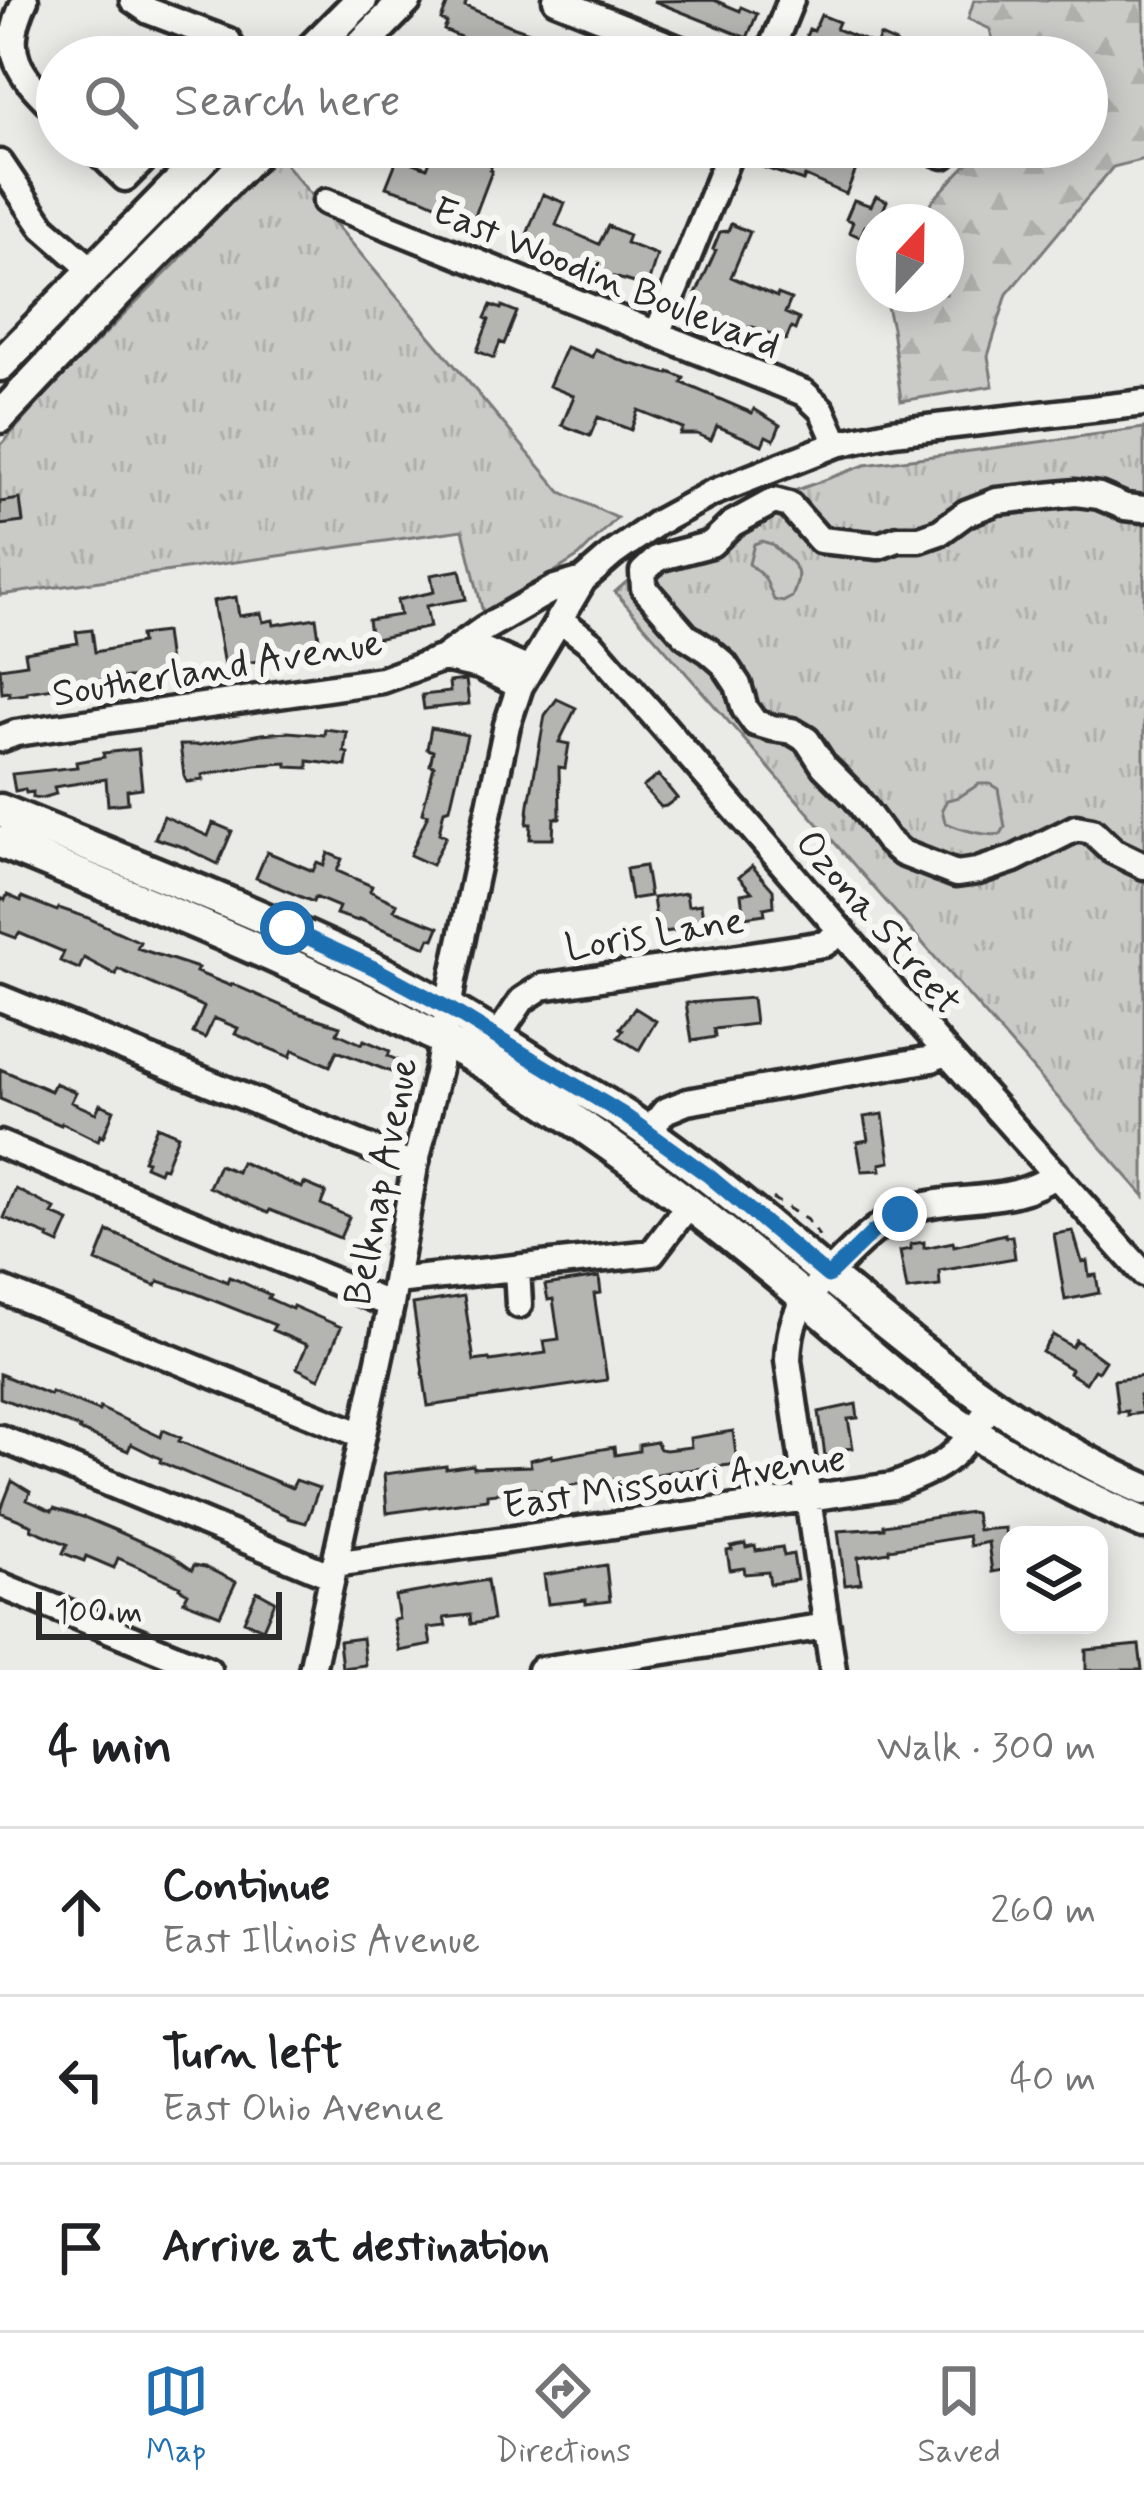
<!DOCTYPE html>
<html lang="en">
<head>
<meta charset="utf-8">
<style>
	body { margin:0; font-family:Mynerve,sans-serif; background:#f6f6f6; color:#202124 }
	.controls { position:absolute; right:36px; bottom:36px; display:grid; overflow:hidden; border-radius:24px; box-shadow:0 6px 30px #0003 }
	.controls button { width:108px; height:108px; display:grid; place-items:center; padding:0; border:0; border-bottom:3px solid #e0e0e0; background:#fff; color:#202124; font:60px sans-serif }
	.compass { position:absolute; left:856px; top:204px; width:108px; height:108px; border-radius:50%; background:#fff; box-shadow:0 6px 30px #0003; rotate:22deg }
	.scale { position:absolute; left:36px; bottom:30px; width:246px; box-sizing:border-box; padding-left:12px; border:6px solid #2b2b2b; border-top:0; font-size:33px; line-height:42px; white-space:nowrap; color:#2b2b2b; -webkit-text-stroke:9px #f6f6f2; paint-order:stroke }
	.stop { position:absolute; width:36px; height:36px; margin:-27px; border:9px solid #1f6fb2; border-radius:50%; background:#fff }
	.stop.end { background:#1f6fb2; border-color:#fff; box-shadow:0 3px 12px #0008 }
	.list { margin:0; padding:0; list-style:none }
	h2 { display:flex; justify-content:space-between; align-items:center; height:156px; margin:0; padding:0 48px; font-size:51px }
	h2 small { font-size:39px; font-weight:400; color:#757577 }
	.list li { display:grid; grid-template-columns:78px 1fr auto; gap:36px; align-items:center; box-sizing:border-box; height:168px; padding:0 48px; border-top:3px solid #e0e0e0 }
	.list b { display:block; font-size:45px; white-space:nowrap }
	.list p { margin:0; font-size:39px; white-space:nowrap; color:#757577 }
	.list em { font-size:39px; font-style:normal; color:#757577 }
	.icon { flex:none; width:66px; height:66px; fill:none; stroke:currentColor; stroke-width:2; stroke-linecap:round; stroke-linejoin:round }
	.map { position:relative; flex:none; width:1144px; height:1670px; overflow:hidden }
	.search { position:absolute; background:#fff; box-shadow:0 6px 30px #0003; left:36px; right:36px; top:36px; height:132px; display:flex; align-items:center; gap:30px; box-sizing:border-box; padding:0 42px; border-radius:66px; color:#757577; font-size:45px }
	.sheet { height:660px; background:#fff }
	nav { display:flex; justify-content:space-around; align-items:center; box-sizing:border-box; height:168px; border-top:3px solid #e0e0e0; background:#fff; font-size:33px; color:#757577 }
	nav a { display:grid; justify-items:center; gap:6px }
	nav .on { color:#1f6fb2 }
	.map>svg:first-child { display:block }
	.grass { fill:url(#grass-tufts); stroke:#7a7a79; stroke-width:3 }
	.forest { fill:url(#forest-firs); stroke:#7a7a79; stroke-width:3 }
	.garden { fill:#cacac7; stroke:#7a7a79; stroke-width:3 }
	.building { fill:#b4b4b1; stroke:#2b2b2b; stroke-width:3 }
	.lines { fill:none; stroke-linecap:round; stroke-linejoin:round }
	.minor-casing { stroke:#2b2b2b; stroke-width:33 }
	.major-casing { stroke:#2b2b2b; stroke-width:39 }
	.path { stroke:#2b2b2b; stroke-width:3; stroke-dasharray:9 9; stroke-linecap:butt }
	.minor { stroke:#f6f6f2; stroke-width:24 }
	.major { stroke:#f6f6f2; stroke-width:30 }
	.route { stroke:#1f6fb2; stroke-width:15 }
	.labels { text-anchor:middle; stroke-width:12; stroke-linejoin:round; paint-order:stroke }
	.street-label { font-size:39px; fill:#2b2b2b; stroke:#f6f6f2 }
</style>
</head>
<body>
<div class="map">
<svg width="1144" height="1670" viewBox="0 0 1144 1670">
	<defs>
		<pattern id="grass-tufts" width="24" height="20" patternUnits="userSpaceOnUse" patternTransform="scale(3)"><rect width="24" height="20" fill="#cacac7"/><path d="M3 7l-1-3M5 7V3M7 7l1-3M15 17l-1-3M17 17v-4M19 17l1-3" fill="none" stroke="#aeaeab"/></pattern>
		<pattern id="forest-firs" width="22" height="20" patternUnits="userSpaceOnUse" patternTransform="scale(3)"><rect width="22" height="20" fill="#cacac7"/><path d="M5 1l3.5 6h-7zM16 11l3.5 6h-7z" fill="#aeaeab"/></pattern>
	</defs>
	<rect width="100%" height="100%" fill="#eaeae6"/>
	<filter id="ink" filterUnits="userSpaceOnUse"><feTurbulence type="fractalNoise" baseFrequency=".00833" numOctaves="2"/><feDisplacementMap in="SourceGraphic" scale="24" xChannelSelector="R" yChannelSelector="G"/><feConvolveMatrix kernelMatrix="1 2 1 2 8 2 1 2 1" color-interpolation-filters="sRGB"/></filter>
	<g filter="url(#ink)">
		<path class="grass" d="M 282,151 L 286,165 L 561,492 L 617,518 L 579,556 L 484,617 L 463,530 L 0,595 L 0,446 L 54,385 L 177,262 L 220,210 Z
			M 1144,428 L 1144,1196 L 615,592 L 665,548 L 745,509 L 865,465 Z"/>
		<path class="forest" d="M 974,0 L 1144,0 L 1144,159 L 1113,167 L 1007,294 L 988,356 L 993,386 L 901,401 L 892,328 L 884,294 L 946,294 L 946,222 L 918,222 L 934,199 L 983,147 L 1087,147 L 1087,57 L 996,57 L 990,29 L 968,19 Z"/>
		<path class="garden" d="M 762,541 C 779,547 767,541 780,552 C 800,569 802,572 792,597 L 783,602 L 774,600 L 765,578 L 749,564 L 754,544 Z
			M 979,784 L 990,784 L 998,789 L 1005,827 L 1001,834 C 988,837 957,829 945,822 L 942,809 L 947,800 L 959,797 Z"/>
		<path class="building" d="M 449,0 L 467,0 L 465,6 L 509,25 L 561,43 L 562,40 L 604,55 L 604,57 L 506,57 L 444,30 L 447,23 L 441,20 Z
			M 714,0 L 740,11 L 741,7 L 757,14 L 747,38 L 654,1 Z
			M 821,15 L 839,22 L 836,29 L 876,45 L 880,36 L 896,43 L 892,52 L 903,57 L 798,57 L 809,29 L 814,31 Z
			M 476,147 L 499,147 L 490,170 L 492,171 L 473,221 L 422,198 L 386,187 L 398,157 L 427,168 L 432,156 L 437,159 L 440,153 L 450,157 L 451,153 L 471,161 Z
			M 748,147 L 806,147 L 837,159 L 839,155 L 850,160 L 849,163 L 857,167 L 846,194 L 805,176 L 803,181 L 757,165 L 760,157 L 748,151 Z
			M 543,194 L 565,203 L 556,225 L 599,244 L 608,226 L 629,235 L 626,243 L 657,255 L 647,287 L 614,277 L 611,279 L 524,242 Z
			M 876,196 L 887,201 L 878,222 L 874,222 L 874,229 L 865,226 L 860,237 L 849,232 L 853,222 L 846,219 L 854,200 L 871,206 Z
			M 731,224 L 750,232 L 731,277 L 777,297 L 778,294 L 791,299 L 785,313 L 799,319 L 795,330 L 791,328 L 786,340 L 753,327 L 745,328 L 708,310 L 707,313 L 692,303 L 716,250 L 713,249 L 720,232 L 728,231 Z
			M 491,305 L 501,309 L 502,306 L 517,312 L 504,344 L 500,342 L 494,358 L 477,351 L 489,320 L 485,318 Z
			M 566,347 L 592,357 L 595,349 L 625,362 L 668,374 L 669,372 L 684,378 L 682,383 L 752,413 L 754,409 L 780,425 L 774,440 L 766,436 L 762,445 L 717,426 L 711,440 L 697,434 L 680,434 L 683,428 L 638,410 L 631,430 L 598,417 L 590,436 L 562,425 L 574,396 L 549,386 Z
			M 20,499 L 23,522 L 0,525 L 0,502 Z
			M 460,570 L 466,599 L 426,606 L 430,627 L 371,640 L 368,620 L 400,615 L 397,600 L 434,592 L 431,575 Z
			M 236,597 L 239,616 L 261,613 L 263,622 L 273,620 L 274,625 L 316,618 L 321,652 L 224,666 L 213,601 Z
			M 92,630 L 95,652 L 141,643 L 140,635 L 165,632 L 170,671 L 162,672 L 162,676 L 111,679 L 27,692 L 27,694 L 9,696 L 9,692 L 2,693 L 0,668 L 27,664 L 25,652 L 78,643 L 76,632 Z
			M 466,680 L 469,704 L 424,709 L 422,695 L 450,692 L 449,682 Z
			M 557,699 L 576,708 L 559,742 L 569,744 L 565,768 L 559,767 L 560,818 L 554,818 L 553,839 L 530,839 L 531,824 L 527,824 L 529,804 L 545,715 Z
			M 431,728 L 467,735 L 450,808 L 444,810 L 439,833 L 446,836 L 432,865 L 410,855 L 428,815 L 422,813 L 434,766 L 430,765 L 433,751 L 427,749 Z
			M 325,729 L 347,732 L 344,752 L 348,753 L 346,766 L 308,761 L 308,768 L 287,767 L 287,763 L 255,765 L 202,775 L 203,780 L 187,782 L 184,775 L 180,745 L 200,745 L 261,734 L 288,732 L 324,735 Z
			M 138,749 L 142,788 L 127,790 L 128,803 L 108,805 L 106,779 L 54,787 L 56,794 L 42,798 L 33,797 L 33,792 L 26,793 L 25,789 L 15,791 L 12,774 L 77,767 L 76,762 L 104,757 L 103,753 Z
			M 658,775 L 677,798 L 666,806 L 661,807 L 643,787 Z
			M 164,816 L 208,836 L 213,823 L 232,831 L 218,864 L 183,847 L 155,838 Z
			M 267,852 L 313,871 L 317,862 L 324,865 L 328,853 L 342,859 L 337,871 L 372,886 L 370,891 L 397,904 L 394,910 L 439,927 L 434,939 L 430,938 L 426,947 L 359,919 L 358,921 L 336,914 L 339,907 L 315,897 L 313,902 L 256,878 Z
			M 645,866 L 650,896 L 631,899 L 626,869 Z
			M 752,866 L 773,890 L 774,906 L 764,908 L 765,914 L 744,917 L 741,894 L 752,892 L 739,877 Z
			M 686,893 L 688,906 L 701,904 L 704,926 L 658,933 L 653,898 Z
			M 7,895 L 21,901 L 22,897 L 57,911 L 59,908 L 88,918 L 140,942 L 137,948 L 198,968 L 196,972 L 231,986 L 232,984 L 296,1012 L 340,1026 L 337,1033 L 362,1044 L 364,1040 L 390,1051 L 388,1056 L 404,1063 L 399,1075 L 337,1051 L 330,1066 L 293,1050 L 290,1057 L 235,1034 L 238,1028 L 214,1018 L 205,1038 L 193,1033 L 204,1007 L 118,969 L 116,975 L 84,958 L 79,969 L 60,961 L 64,952 L 19,933 L 16,938 L 0,932 L 0,898 L 5,900 Z
			M 752,998 L 755,1024 L 714,1029 L 715,1037 L 692,1041 L 686,1003 Z
			M 635,1008 L 656,1021 L 639,1050 L 618,1037 L 623,1030 L 620,1028 Z
			M 0,1069 L 51,1091 L 55,1083 L 76,1092 L 71,1102 L 96,1113 L 100,1104 L 114,1110 L 103,1137 L 100,1135 L 98,1141 L 62,1123 L 61,1125 L 0,1099 Z
			M 883,1114 L 890,1162 L 880,1164 L 881,1170 L 862,1171 L 857,1142 L 868,1140 L 864,1117 Z
			M 157,1126 L 178,1135 L 165,1168 L 161,1167 L 159,1172 L 145,1166 L 147,1161 L 143,1160 Z
			M 241,1162 L 302,1188 L 304,1183 L 326,1192 L 321,1204 L 349,1217 L 340,1238 L 270,1210 L 268,1213 L 209,1187 L 219,1165 L 237,1172 Z
			M 16,1189 L 55,1209 L 52,1214 L 69,1221 L 59,1244 L 48,1239 L 49,1236 L 4,1218 Z
			M 108,1231 L 227,1282 L 229,1277 L 237,1280 L 270,1295 L 268,1298 L 292,1309 L 293,1306 L 341,1327 L 319,1379 L 297,1368 L 307,1345 L 272,1330 L 275,1325 L 195,1293 L 159,1281 L 156,1286 L 96,1261 Z
			M 1073,1231 L 1082,1262 L 1087,1261 L 1089,1276 L 1096,1275 L 1099,1293 L 1065,1300 L 1054,1234 Z
			M 1005,1234 L 1005,1237 L 1012,1236 L 1015,1258 L 939,1271 L 940,1286 L 907,1290 L 900,1251 L 911,1249 L 911,1244 L 924,1242 L 924,1248 L 953,1242 L 954,1246 Z
			M 599,1277 L 601,1293 L 594,1294 L 607,1380 L 428,1406 L 413,1304 L 464,1296 L 474,1361 L 489,1359 L 490,1361 L 546,1353 L 544,1341 L 559,1339 L 553,1299 L 548,1300 L 545,1285 Z
			M 1053,1335 L 1072,1347 L 1076,1340 L 1105,1361 L 1098,1372 L 1094,1370 L 1086,1383 L 1069,1373 L 1071,1369 L 1042,1352 Z
			M 0,1374 L 50,1395 L 51,1392 L 99,1411 L 100,1408 L 161,1437 L 163,1430 L 181,1438 L 179,1441 L 292,1488 L 296,1480 L 319,1488 L 306,1523 L 288,1518 L 288,1516 L 160,1462 L 161,1459 L 131,1444 L 128,1451 L 79,1430 L 80,1428 L 0,1398 Z
			M 1144,1376 L 1144,1394 L 1139,1395 L 1142,1413 L 1127,1415 L 1127,1411 L 1118,1412 L 1114,1380 Z
			M 856,1404 L 858,1418 L 848,1419 L 853,1448 L 843,1449 L 843,1454 L 825,1456 L 819,1412 Z
			M 733,1431 L 737,1463 L 730,1465 L 669,1472 L 615,1483 L 614,1480 L 602,1482 L 601,1480 L 534,1492 L 534,1489 L 487,1494 L 487,1499 L 387,1513 L 384,1474 L 446,1466 L 446,1469 L 473,1465 L 474,1468 L 531,1466 L 530,1460 L 552,1455 L 552,1458 L 614,1447 L 615,1455 L 639,1451 L 639,1445 L 656,1442 L 660,1449 L 666,1450 L 691,1447 L 690,1438 Z
			M 12,1481 L 30,1492 L 27,1500 L 52,1511 L 54,1508 L 86,1518 L 117,1531 L 171,1555 L 192,1570 L 194,1565 L 205,1567 L 236,1582 L 220,1615 L 184,1601 L 188,1593 L 179,1588 L 180,1586 L 118,1558 L 114,1568 L 86,1556 L 84,1561 L 63,1553 L 67,1544 L 31,1529 L 32,1525 L 0,1512 Z
			M 970,1512 L 975,1513 L 978,1530 L 1005,1528 L 1006,1542 L 1009,1541 L 1009,1569 L 992,1572 L 988,1542 L 970,1546 L 968,1536 L 889,1549 L 889,1552 L 858,1557 L 861,1583 L 845,1585 L 838,1531 L 884,1528 L 884,1525 Z
			M 745,1544 L 746,1548 L 755,1546 L 756,1551 L 782,1547 L 784,1556 L 793,1554 L 797,1580 L 770,1584 L 768,1572 L 745,1574 L 744,1568 L 730,1570 L 727,1551 L 732,1550 L 731,1547 Z
			M 606,1565 L 610,1601 L 586,1604 L 586,1600 L 548,1604 L 544,1575 Z
			M 487,1580 L 493,1620 L 471,1624 L 470,1615 L 444,1618 L 446,1626 L 428,1628 L 431,1645 L 399,1651 L 393,1620 L 399,1619 L 395,1596 Z
			M 257,1591 L 275,1601 L 263,1629 L 244,1621 Z
			M 362,1638 L 365,1665 L 342,1668 L 339,1641 Z
			M 1139,1645 L 1142,1670 L 1086,1670 L 1086,1650 Z"/>
		<g class="lines">
			<defs>
				<path id="minor" d="M 25,0 C 0,54 19,73 57,111
					M 133,0 L 149,11 L 228,41 L 235,57
					M 556,0 L 698,57
					M 768,57 L 791,0
					M 93,147 L 125,178 L 156,147
					M 923,147 L 944,155
					M 0,163 L 43,227 L 91,269
					M 326,202 L 804,393 L 822,410 L 837,444
					M 657,334 L 732,147
					M 1144,509 L 1125,507 L 1099,496 L 1076,493 L 997,501 L 966,513 L 940,532 L 920,539 L 898,539 L 879,546 L 820,540 L 789,505 L 774,501 L 732,524 L 711,544 L 658,558 L 643,572 L 644,588 L 686,636 L 709,651 L 724,664 L 738,685 L 745,709 L 755,723 L 772,728 L 792,731 L 807,740 L 824,766 L 856,798 L 887,840 L 902,853 L 956,874 L 978,871 L 1014,859 L 1076,828 L 1092,831 L 1113,851 L 1144,866
					M 559,619 L 592,644 L 945,1051 L 1144,1274
					M 465,642 L 529,670
					M 443,658 L 479,666 L 520,686
					M 0,739 L 16,733 L 382,680 L 443,658 L 485,628 L 535,599 L 555,588 L 583,580 L 613,554 L 657,523 L 712,493 L 837,444 L 893,432 L 1144,403
					M 0,998 L 415,1166
					M 497,1037 L 522,1000 L 542,987 L 824,944 L 842,932
					M 648,1132 L 665,1111 L 687,1102 L 932,1059 L 945,1051
					M 0,1144 L 391,1305
					M 517,1269 L 519,1305
					M 396,1281 L 652,1253 L 690,1203
					M 0,1289 L 362,1435
					M 0,1438 L 332,1576
					M 334,1564 L 893,1486 C 953,1464 957,1455 992,1404
					M 0,1585 L 208,1670
					M 312,1670 L 391,1305 L 415,1166 L 438,1069 L 453,980 L 507,725 L 520,686 L 583,580
					M 540,1670 L 827,1626
					M 833,1670 L 788,1360 C 789,1336 792,1319 806,1298 C 831,1272 871,1226 903,1212 C 952,1192 1013,1208 1056,1174"/>
				<path id="major" d="M 304,57 L 361,0
					M 350,57 L 406,0
					M 0,365 L 214,147
					M 0,417 L 117,293 L 261,147
					M 0,810 C 123,860 248,908 369,966 C 432,996 491,1033 550,1071 C 576,1087 603,1101 628,1118 C 803,1238 946,1403 1144,1489
					M 0,842 C 204,927 406,1002 588,1130 C 663,1182 734,1238 804,1297 C 860,1344 913,1395 975,1434 C 1029,1468 1085,1498 1144,1523"/>
			</defs>
			<use href="#minor" class="minor-casing"/>
			<use href="#major" class="major-casing"/>
			<path class="path" d="M 772,1198 L 807,1220 L 819,1236"/>
			<use href="#minor" class="minor"/>
			<use href="#major" class="major"/>
		</g>
	</g>
	<g class="lines" filter="url(#ink)">
		<path class="route" d="M 287,928 L 374,968 L 448,1008 L 624,1115 L 709,1176 L 828,1276 L 873,1232 L 900,1214"/>
	</g>
	<g class="labels">
		<g class="street-label">
			<text transform="translate(607 276) rotate(22)" y="14">East Woodin Boulevard</text>
			<text transform="translate(217 666) rotate(-9)" y="14">Southerland Avenue</text>
			<text transform="translate(880 921) rotate(49)" y="14">Ozona Street</text>
			<text transform="translate(654 932) rotate(-9)" y="14">Loris Lane</text>
			<text transform="translate(379 1181) rotate(-79)" y="14">Belknap Avenue</text>
			<text transform="translate(674 1480) rotate(-8)" y="14">East Missouri Avenue</text>
		</g>
	</g>
</svg>
<div class="controls">
<button><svg class="icon" aria-label="layers" viewBox="0 0 24 24"><path d="M12 4l9 5-9 5-9-5zM3 14l9 5 9-5"/></svg></button>
</div>
<svg class="compass" viewBox="-18 -18 36 36"><path d="M0-13l5 13h-10z" fill="#e53935"/><path d="M0 13l5-13h-10z" fill="#757577"/></svg>
<div class="scale">100 m</div>
<div class="stop" style="left:287px;top:928px"></div>
<div class="stop end" style="left:900px;top:1214px"></div>
<div class="search"><svg class="icon" aria-label="search" viewBox="0 0 24 24"><circle cx="10" cy="10" r="6"/><path d="M15 15l6 6"/></svg>Search here</div>
</div>
<section class="sheet">
<h2>4 min<small>Walk · 300 m</small></h2>
<ul class="list">
<li><svg class="icon" aria-label="ahead" viewBox="0 0 24 24"><path d="M12 20V5M6 11l6-6 6 6"/></svg><div><b>Continue</b><p>East Illinois Avenue</p></div><em>260 m</em></li>
<li><svg class="icon" aria-label="left" viewBox="0 0 24 24"><path d="M17 20v-9H6M10 6l-5 5 5 5"/></svg><div><b>Turn left</b><p>East Ohio Avenue</p></div><em>40 m</em></li>
<li><svg class="icon" aria-label="arrive" viewBox="0 0 24 24"><path d="M6 21V4h12l-3 4 3 4H6"/></svg><div><b>Arrive at destination</b></div></li>
</ul>
</section>
<nav>
<a class="on"><svg class="icon" aria-label="map" viewBox="0 0 24 24"><path d="M3 6l6-2 6 2 6-2v14l-6 2-6-2-6 2zM9 4v14M15 6v14"/></svg>Map</a>
<a><svg class="icon" aria-label="directions" viewBox="0 0 24 24"><path d="M12 3l9 9-9 9-9-9zM9 14v-3h6M13 9l2 2-2 2"/></svg>Directions</a>
<a><svg class="icon" aria-label="saved" viewBox="0 0 24 24"><path d="M7 4h10v16l-5-4-5 4z"/></svg>Saved</a>
</nav>
</body>
</html>
